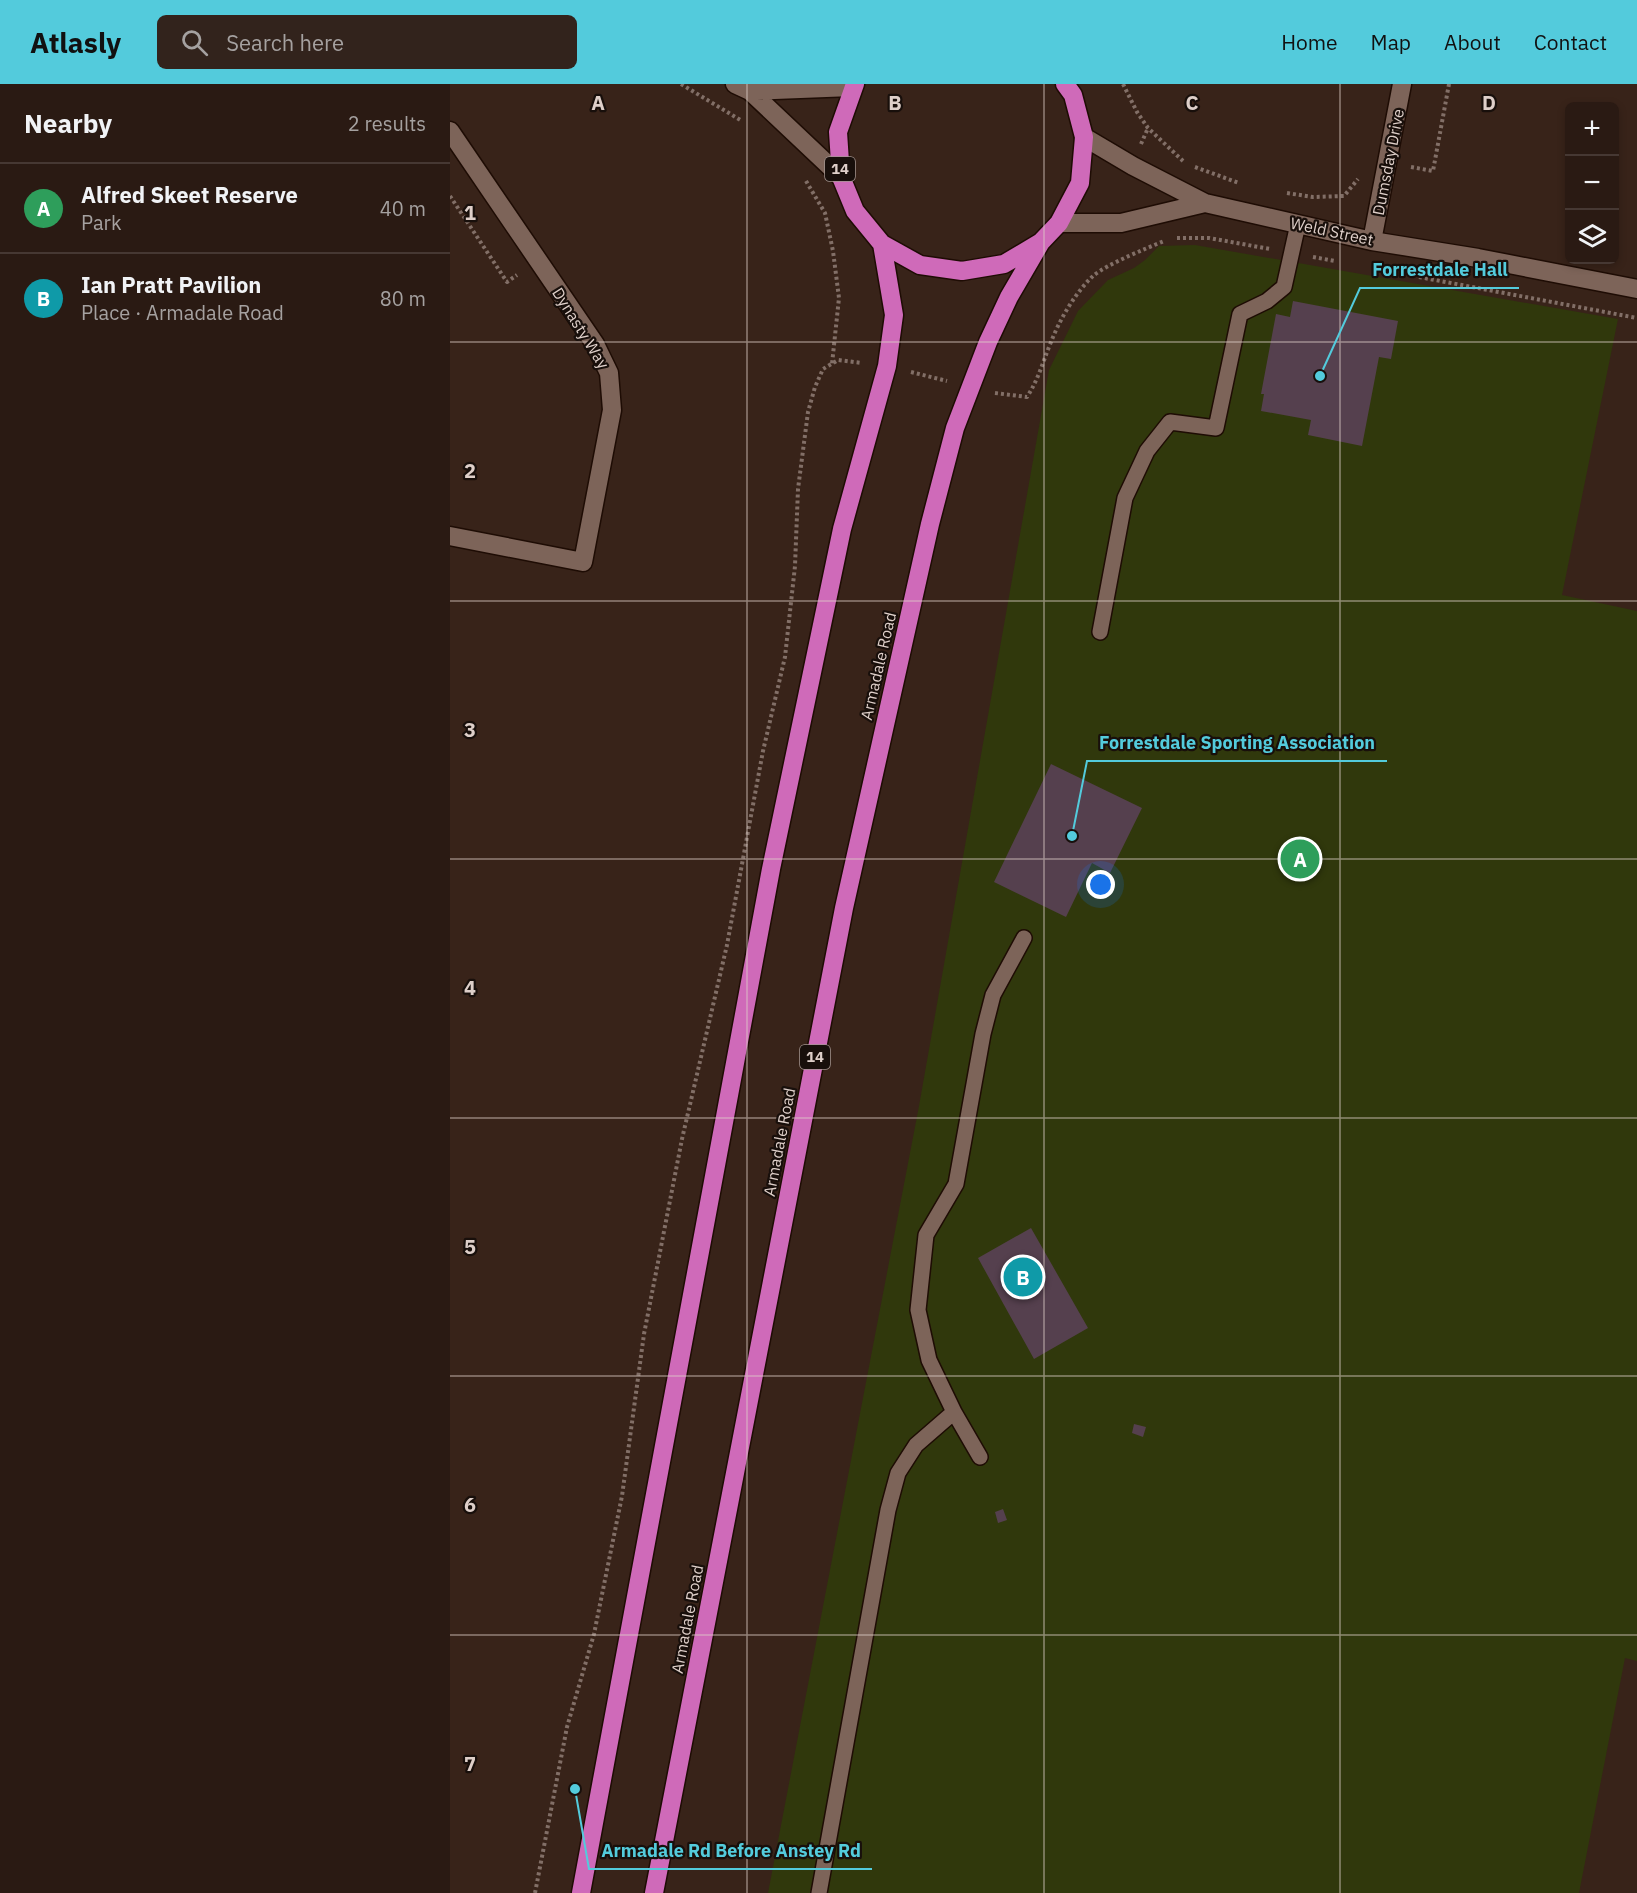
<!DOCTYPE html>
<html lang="en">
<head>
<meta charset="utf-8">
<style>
	body { margin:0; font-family:"IBM Plex Sans",sans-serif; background:#32231c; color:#f1f3f6 }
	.controls { position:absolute; right:18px; top:18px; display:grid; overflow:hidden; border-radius:9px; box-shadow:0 3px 9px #0003 }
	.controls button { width:54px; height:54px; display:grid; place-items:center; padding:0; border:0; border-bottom:2px solid #463833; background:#2a1a13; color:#f1f3f6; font:30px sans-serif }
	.you { position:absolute; left:651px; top:801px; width:21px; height:21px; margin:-15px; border:4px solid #fff; border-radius:50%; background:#1a73e8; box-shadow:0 0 0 9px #1a73e833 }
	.badge { display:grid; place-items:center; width:39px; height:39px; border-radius:50%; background:#53cbdc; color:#fff; font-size:20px; font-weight:700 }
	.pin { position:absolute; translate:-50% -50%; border:3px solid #fff; box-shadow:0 2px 6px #0006 }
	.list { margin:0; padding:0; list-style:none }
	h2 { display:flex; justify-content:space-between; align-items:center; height:78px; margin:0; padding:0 24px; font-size:26px }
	h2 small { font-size:20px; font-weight:400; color:#a5a1a0 }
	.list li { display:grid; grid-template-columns:39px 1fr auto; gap:18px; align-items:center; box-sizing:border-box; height:90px; padding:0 24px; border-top:2px solid #463833 }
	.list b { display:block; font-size:22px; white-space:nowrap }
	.list p { margin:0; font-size:20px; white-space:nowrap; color:#a5a1a0 }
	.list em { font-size:20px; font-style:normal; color:#a5a1a0 }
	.icon { flex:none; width:33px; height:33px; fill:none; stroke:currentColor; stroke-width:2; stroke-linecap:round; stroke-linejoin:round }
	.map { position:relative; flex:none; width:1187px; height:1809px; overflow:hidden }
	header { display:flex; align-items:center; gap:36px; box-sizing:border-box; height:84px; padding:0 30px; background:#53cbdc; color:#111 }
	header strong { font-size:28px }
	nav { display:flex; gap:33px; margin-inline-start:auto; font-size:21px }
	.search { width:420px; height:54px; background:#32231c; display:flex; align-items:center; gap:15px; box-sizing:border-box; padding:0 21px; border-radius:9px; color:#a5a1a0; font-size:22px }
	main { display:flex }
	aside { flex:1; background:#2a1a13 }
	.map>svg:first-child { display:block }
	.green { fill:#30380c }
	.building { fill:#55404e }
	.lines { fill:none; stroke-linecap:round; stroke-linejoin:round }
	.lane-casing { stroke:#1e0c04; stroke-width:18 }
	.street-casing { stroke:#1e0c04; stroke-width:21 }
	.secondary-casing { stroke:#1e0c04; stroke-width:21 }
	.highway-casing { stroke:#1e0c04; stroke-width:21 }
	.path { stroke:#826f67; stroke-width:4; stroke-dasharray:3 3; stroke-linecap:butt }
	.lane { stroke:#7d6459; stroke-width:15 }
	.street { stroke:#7d6459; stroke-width:18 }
	.secondary { stroke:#7d6459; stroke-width:18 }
	.highway { stroke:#cf6ab9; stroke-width:18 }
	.grid { fill:none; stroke:#decfc9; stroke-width:1.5; stroke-opacity:0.55 }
	.labels { text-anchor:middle; stroke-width:4.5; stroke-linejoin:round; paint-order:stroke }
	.shield { fill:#180f0b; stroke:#a39590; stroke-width:1.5 }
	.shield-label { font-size:15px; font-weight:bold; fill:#decfc9 }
	.street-label { font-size:16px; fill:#decfc9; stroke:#180f0b }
	.grid-label { font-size:20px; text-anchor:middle; font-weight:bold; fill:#decfc9; stroke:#180f0b; stroke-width:4.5; stroke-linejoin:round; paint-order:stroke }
	.leader { fill:none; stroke:#53cbdc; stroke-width:2 }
	.callout-dot { fill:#53cbdc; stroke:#180f0b; stroke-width:2 }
	.callout-label { font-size:18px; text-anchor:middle; font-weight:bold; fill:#53cbdc; stroke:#180f0b; stroke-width:4.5; stroke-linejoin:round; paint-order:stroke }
</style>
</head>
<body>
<header>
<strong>Atlasly</strong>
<div class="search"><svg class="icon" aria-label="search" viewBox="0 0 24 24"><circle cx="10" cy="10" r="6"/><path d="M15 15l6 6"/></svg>Search here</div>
<nav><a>Home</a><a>Map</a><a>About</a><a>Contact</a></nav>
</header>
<main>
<aside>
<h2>Nearby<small>2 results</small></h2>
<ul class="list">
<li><span class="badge" style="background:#2e9e5b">A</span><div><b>Alfred Skeet Reserve</b><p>Park</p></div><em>40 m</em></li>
<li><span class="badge" style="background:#0f9aa8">B</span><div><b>Ian Pratt Pavilion</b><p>Place · Armadale Road</p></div><em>80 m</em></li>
</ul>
</aside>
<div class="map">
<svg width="1187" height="1809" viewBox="0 0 1187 1809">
	<rect width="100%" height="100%" fill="#382319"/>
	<path class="green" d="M 745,161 L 1168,235 L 1112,511 L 1187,527 L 1187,1577 L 1175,1574 L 1129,1809 L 318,1809 L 469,1022 L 599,286 L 628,227 L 658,196 L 684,184 L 695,176 L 709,162 Z"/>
	<path class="building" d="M 843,217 L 948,237 L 941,275 L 929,273 L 912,362 L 858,351 L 861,336 L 811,327 L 814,310 L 811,310 L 826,230 L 840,233 Z
		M 601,680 L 692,724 L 660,789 L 642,779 L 616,833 L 544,798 Z
		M 581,1144 L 638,1244 L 584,1275 L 528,1174 Z
		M 684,1340 L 696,1343 L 693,1353 L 682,1349 Z
		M 553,1425 L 557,1436 L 548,1439 L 545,1428 Z"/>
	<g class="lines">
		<defs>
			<path id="lane" d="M 650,548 L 675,414 L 697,367 L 720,338 L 766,344 L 790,230 L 817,217 L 834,203 L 848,140
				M 504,1328 L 530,1373
				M 369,1809 L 438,1426 L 448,1389 L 466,1361 L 504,1328 L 479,1276 L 468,1226 L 476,1151 L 506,1100 L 533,950 L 543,911 L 574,854"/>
			<path id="street" d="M 0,47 L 145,260 L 159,289 L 162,326 L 133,478 L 0,452
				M 634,53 L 683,82 L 755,119 L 922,157 L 1028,174 L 1187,205
				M 609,139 L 671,139 L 755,119
				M 922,157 L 952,0"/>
			<path id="secondary" d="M 285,0 L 300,7 L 391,93
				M 300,7 L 402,3"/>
			<path id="highway" d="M 405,0 L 388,48 L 391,93 L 405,127 L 432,160 L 470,181 L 512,187 L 554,180 L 591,158 L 609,139 L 630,99 L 634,53 L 623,11 L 615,0
				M 131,1809 L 321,785 L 392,445 L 437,282 L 444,231 L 432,160
				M 204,1809 L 394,824 L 480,440 L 505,344 L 538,258 L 559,213 L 591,158"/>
		</defs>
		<use href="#lane" class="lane-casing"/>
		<use href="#street" class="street-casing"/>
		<use href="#secondary" class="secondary-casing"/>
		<use href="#highway" class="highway-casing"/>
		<path class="path" d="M 231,0 L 292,37
			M 673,0 L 687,28 L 698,44 L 733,77
			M 691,60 L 698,44
			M 745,83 L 789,99
			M 961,83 L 983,87 L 999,0
			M 356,97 L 375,129 L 383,167 L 389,214 L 382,280
			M 837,109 L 863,113 L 894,112 L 908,95
			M 0,112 L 57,198 L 67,191
			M 727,154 L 759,154 L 820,165
			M 863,173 L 885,177
			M 969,193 L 1187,234
			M 461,288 L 497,297
			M 545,309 L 577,313 C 589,294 592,280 601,258 C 610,235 625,209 643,192 C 657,180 695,165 714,157
			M 85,1809 L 117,1643 L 144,1550 L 172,1412 L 194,1250 L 232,1055 L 277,861 L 313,667 L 335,573 L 345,482 L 348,405 L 358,328 L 365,303 L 373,285 L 388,276 L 412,279"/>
		<use href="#lane" class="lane"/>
		<use href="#street" class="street"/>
		<use href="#secondary" class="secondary"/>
		<use href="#highway" class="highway"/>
	</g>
	<path class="grid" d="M 297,0 L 297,1809M 594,0 L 594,1809M 890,0 L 890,1809M 0,258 L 1187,258M 0,517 L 1187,517M 0,775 L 1187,775M 0,1034 L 1187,1034M 0,1292 L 1187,1292M 0,1551 L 1187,1551"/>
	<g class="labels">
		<g class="shield">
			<rect x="375" y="73" width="30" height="24" rx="4.5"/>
			<rect x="350" y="961" width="30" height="24" rx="4.5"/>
		</g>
		<g class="shield-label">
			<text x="390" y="90">14</text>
			<text x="365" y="978">14</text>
		</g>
		<g class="street-label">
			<text transform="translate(938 78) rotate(-79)" y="6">Dumsday Drive</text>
			<text transform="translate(882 147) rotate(12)" y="6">Weld Street</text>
			<text transform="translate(131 244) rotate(58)" y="6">Dynasty Way</text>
			<text transform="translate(428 582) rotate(-77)" y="6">Armadale Road</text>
			<text transform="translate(329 1058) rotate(-79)" y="6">Armadale Road</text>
			<text transform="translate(237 1535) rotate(-79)" y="6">Armadale Road</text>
		</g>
	</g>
	<g class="grid-label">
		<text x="148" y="26">A</text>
		<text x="445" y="26">B</text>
		<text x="742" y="26">C</text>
		<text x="1039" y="26">D</text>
		<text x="20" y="136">1</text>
		<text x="20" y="394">2</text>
		<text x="20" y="653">3</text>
		<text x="20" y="911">4</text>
		<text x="20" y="1170">5</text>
		<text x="20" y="1428">6</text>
		<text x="20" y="1687">7</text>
	</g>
	<path class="leader" d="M870 292L910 204H1069M622 752L637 677H937M125 1705L139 1785H422"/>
	<g class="callout-dot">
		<circle cx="870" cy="292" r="6"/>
		<circle cx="622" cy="752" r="6"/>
		<circle cx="125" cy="1705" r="6"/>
	</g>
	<g class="callout-label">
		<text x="990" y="192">Forrestdale Hall</text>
		<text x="787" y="665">Forrestdale Sporting Association</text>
		<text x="281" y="1773">Armadale Rd Before Anstey Rd</text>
	</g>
</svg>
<div class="controls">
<button>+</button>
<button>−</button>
<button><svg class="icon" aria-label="layers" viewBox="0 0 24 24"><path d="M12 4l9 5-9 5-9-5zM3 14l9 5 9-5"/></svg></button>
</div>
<div class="you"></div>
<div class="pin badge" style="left:850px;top:775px;background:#2e9e5b">A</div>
<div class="pin badge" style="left:573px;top:1193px;background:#0f9aa8">B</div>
</div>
</main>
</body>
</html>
